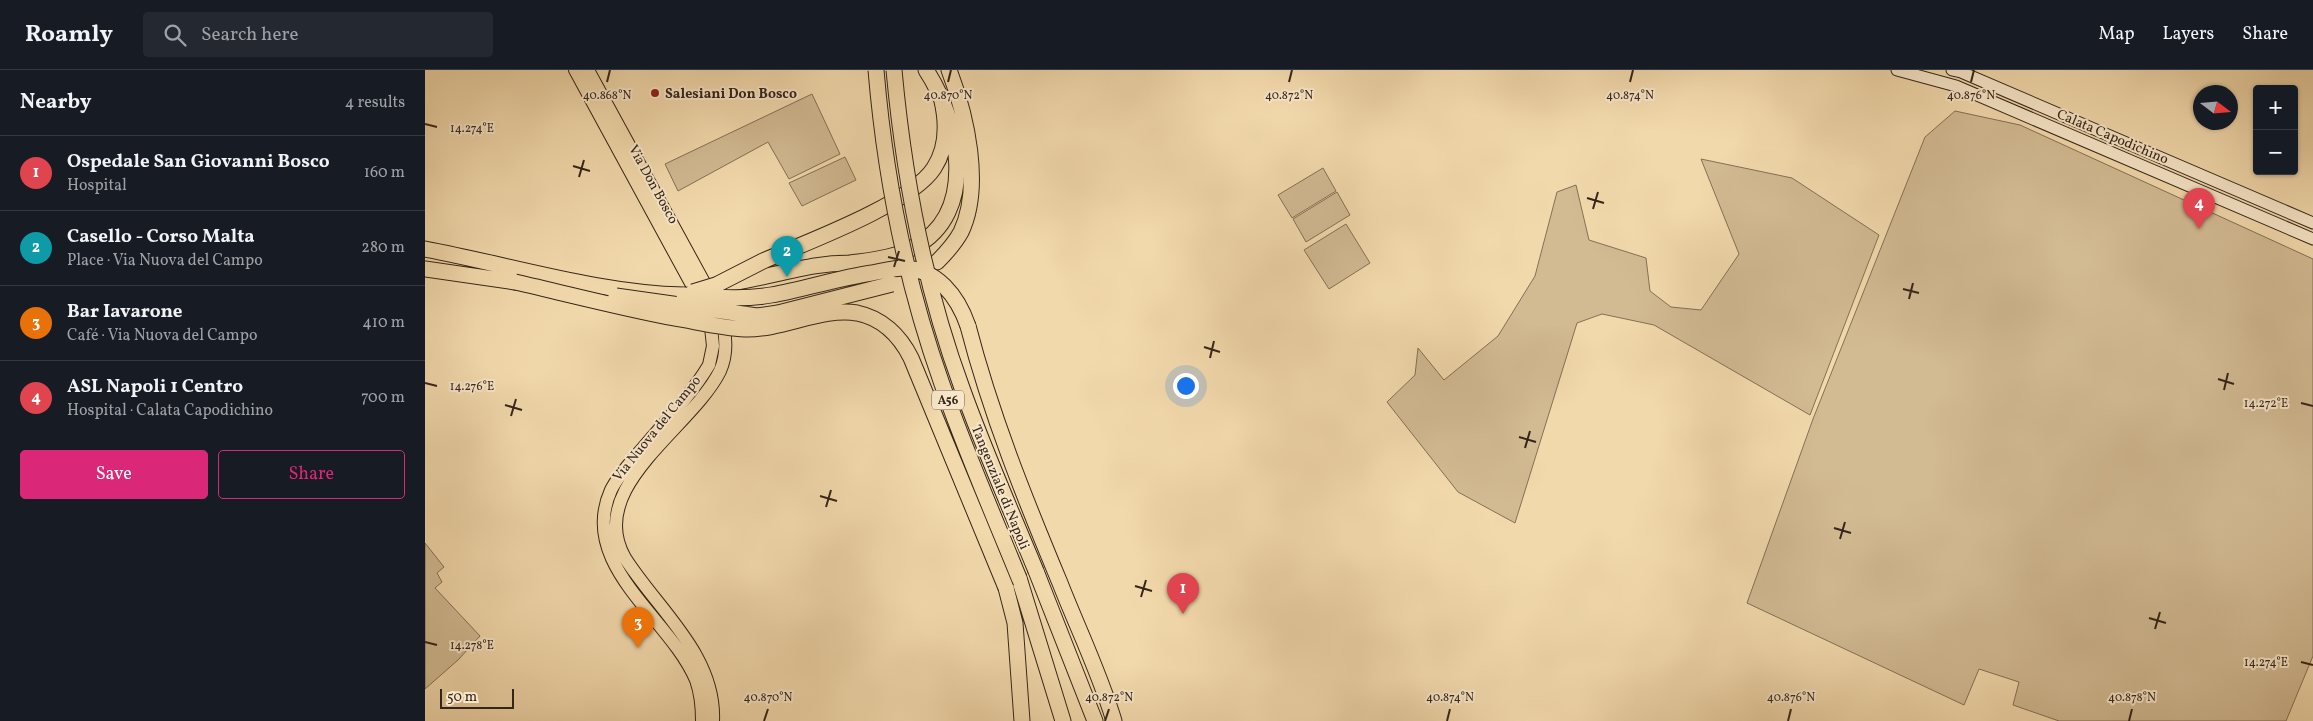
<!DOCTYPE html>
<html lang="en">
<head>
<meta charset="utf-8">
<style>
	body { margin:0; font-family:Vollkorn,serif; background:#242831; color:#f1f3f6 }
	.controls { position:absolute; right:15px; top:15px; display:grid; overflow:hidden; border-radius:5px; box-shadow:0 1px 4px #0004 }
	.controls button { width:45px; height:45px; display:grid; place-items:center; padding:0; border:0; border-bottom:1px solid #363941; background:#171b24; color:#f1f3f6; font:25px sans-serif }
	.compass { position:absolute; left:1768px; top:15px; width:45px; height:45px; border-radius:50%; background:#171b24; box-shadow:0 1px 4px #0004; rotate:106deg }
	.scale { position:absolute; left:15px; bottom:12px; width:74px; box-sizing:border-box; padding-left:5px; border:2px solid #352519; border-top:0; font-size:14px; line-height:18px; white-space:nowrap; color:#352519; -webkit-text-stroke:4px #f7e6c9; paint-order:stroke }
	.you { position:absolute; left:760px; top:315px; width:18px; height:18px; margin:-12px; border:4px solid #fff; border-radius:50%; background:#1a73e8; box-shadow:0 0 0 8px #1a73e833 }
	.badge { display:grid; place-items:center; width:32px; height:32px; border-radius:50%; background:#db2777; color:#fff; font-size:16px; font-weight:700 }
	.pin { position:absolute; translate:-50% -41px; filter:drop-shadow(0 1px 2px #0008) }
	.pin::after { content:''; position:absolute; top:26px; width:18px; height:15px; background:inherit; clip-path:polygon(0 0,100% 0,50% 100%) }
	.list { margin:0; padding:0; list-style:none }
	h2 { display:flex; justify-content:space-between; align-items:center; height:65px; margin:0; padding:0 20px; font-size:21px }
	h2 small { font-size:16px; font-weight:400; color:#9ea1a6 }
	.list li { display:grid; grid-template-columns:32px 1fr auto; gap:15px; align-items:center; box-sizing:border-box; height:75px; padding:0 20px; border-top:1px solid #363941 }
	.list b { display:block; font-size:19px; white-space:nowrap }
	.list p { margin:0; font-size:16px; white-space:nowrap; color:#9ea1a6 }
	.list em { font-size:16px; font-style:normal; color:#9ea1a6 }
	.actions { display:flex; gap:10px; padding:15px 20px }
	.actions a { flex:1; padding:11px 0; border:1px solid #db2777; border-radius:5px; text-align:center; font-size:18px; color:#db2777 }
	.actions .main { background:#db2777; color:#fff }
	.icon { flex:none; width:28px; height:28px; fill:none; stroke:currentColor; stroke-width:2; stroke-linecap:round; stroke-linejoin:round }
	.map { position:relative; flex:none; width:1888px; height:651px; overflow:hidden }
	header { display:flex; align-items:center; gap:30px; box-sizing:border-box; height:70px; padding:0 25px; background:#171b24; border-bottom:1px solid #363941 }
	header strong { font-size:24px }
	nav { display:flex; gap:28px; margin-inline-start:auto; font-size:18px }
	.search { width:350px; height:45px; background:#242831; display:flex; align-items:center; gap:12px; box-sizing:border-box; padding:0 18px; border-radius:5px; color:#9ea1a6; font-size:19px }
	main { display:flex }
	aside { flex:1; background:#171b24 }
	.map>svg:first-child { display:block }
	.green { fill:#d2ba93; stroke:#847056 }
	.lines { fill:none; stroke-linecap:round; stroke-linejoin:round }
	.secondary-casing { stroke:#352519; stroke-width:13 }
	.primary-casing { stroke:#352519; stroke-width:14 }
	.motorway-casing { stroke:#352519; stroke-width:17 }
	.secondary { stroke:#f7e6c9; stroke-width:11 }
	.primary { stroke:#f2d9ac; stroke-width:12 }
	.motorway { stroke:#f2d9ac; stroke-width:15 }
	.motorway-bridge-casing { stroke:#352519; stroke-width:17; stroke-linecap:butt }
	.motorway-bridge { stroke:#f2d9ac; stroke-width:15 }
	.ticks { fill:none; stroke:#352519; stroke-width:2 }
	.poi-dot { fill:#8f2418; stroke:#f7e6c9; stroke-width:2 }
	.labels { text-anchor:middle; stroke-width:4; stroke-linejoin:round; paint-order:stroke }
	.shield { fill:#f7e6c9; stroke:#6f5f4e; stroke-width:1 }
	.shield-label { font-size:12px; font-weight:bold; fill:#352519 }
	.poi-label { font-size:14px; font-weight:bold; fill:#352519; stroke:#f7e6c9; text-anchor:start }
	.street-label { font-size:14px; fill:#352519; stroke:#f7e6c9 }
	.ticks-label { font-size:12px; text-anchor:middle; fill:#352519; stroke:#f7e6c9; stroke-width:4; stroke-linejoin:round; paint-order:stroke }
</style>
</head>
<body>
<header>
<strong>Roamly</strong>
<div class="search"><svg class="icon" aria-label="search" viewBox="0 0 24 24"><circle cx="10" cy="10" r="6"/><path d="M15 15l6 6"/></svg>Search here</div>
<nav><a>Map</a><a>Layers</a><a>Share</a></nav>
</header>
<main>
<aside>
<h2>Nearby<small>4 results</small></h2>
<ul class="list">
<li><span class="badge" style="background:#e0444e">1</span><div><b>Ospedale San Giovanni Bosco</b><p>Hospital</p></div><em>160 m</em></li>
<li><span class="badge" style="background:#0f9aa8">2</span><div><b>Casello - Corso Malta</b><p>Place · Via Nuova del Campo</p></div><em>280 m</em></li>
<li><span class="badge" style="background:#e8710a">3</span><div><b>Bar Iavarone</b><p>Café · Via Nuova del Campo</p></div><em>410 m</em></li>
<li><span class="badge" style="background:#e0444e">4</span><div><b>ASL Napoli 1 Centro</b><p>Hospital · Calata Capodichino</p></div><em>700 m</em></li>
</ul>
<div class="actions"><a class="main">Save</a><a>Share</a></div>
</aside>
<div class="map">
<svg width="1888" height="651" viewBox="0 0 1888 651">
	<rect width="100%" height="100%" fill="#f2d9ac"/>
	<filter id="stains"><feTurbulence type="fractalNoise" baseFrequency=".004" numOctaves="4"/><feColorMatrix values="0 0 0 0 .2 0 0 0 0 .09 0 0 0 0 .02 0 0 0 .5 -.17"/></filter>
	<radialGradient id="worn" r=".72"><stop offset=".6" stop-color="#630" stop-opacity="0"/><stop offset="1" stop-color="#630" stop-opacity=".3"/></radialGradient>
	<path class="green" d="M 387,24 L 415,84 L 364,109 L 343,72 L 253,121 L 240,94 Z
		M 1530,41 L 1595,55 L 1888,189 L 1888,586 L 1861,651 L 1634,651 L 1588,635 L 1594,612 L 1554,599 L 1539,635 L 1322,533 L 1388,349 L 1500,67 Z
		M 420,87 L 431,110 L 377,136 L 364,113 Z
		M 1276,89 L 1367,108 L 1454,165 L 1385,345 L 1229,255 L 1177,244 L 1152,253 L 1090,453 L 1033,422 L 962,332 L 990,305 L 993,278 L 1019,310 L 1073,266 L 1110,206 L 1132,122 L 1151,115 L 1164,170 L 1221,188 L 1225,221 L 1246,237 L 1276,240 L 1314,184 Z
		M 898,98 L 911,121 L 867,148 L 853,125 Z
		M 912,122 L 925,145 L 881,172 L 868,149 Z
		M 921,154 L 945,193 L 904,219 L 879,180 Z
		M 0,473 L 19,497 L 12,503 L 17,512 L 10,518 L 55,566 L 33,590 L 0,619 Z"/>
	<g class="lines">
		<defs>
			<path id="secondary" d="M 1472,0 L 1531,16 L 1888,169
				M 1527,0 L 1536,2 L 1888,153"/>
			<path id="primary" d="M 150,0 L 274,228
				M 163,0 L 293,238 C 300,257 304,281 295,301 C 267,358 159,417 200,488 C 233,540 291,585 288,651
				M 277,651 C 277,637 276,624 271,610 C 245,548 152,495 186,420 C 194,404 207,391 218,378 C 241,351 266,325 284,295 L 288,276 L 285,248"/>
			<path id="motorway" d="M 0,179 C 86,195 172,223 259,225
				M 338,191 C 380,173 486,134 509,98 C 522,78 522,53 517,31
				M 512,192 C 521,183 530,173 536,162 C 558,116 541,44 524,0
				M 426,193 C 447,190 470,188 489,177 C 554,143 534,50 501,0
				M 0,199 L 90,212
				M 291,215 C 339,211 387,189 436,194
				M 543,256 C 566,345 600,429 635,513 C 653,559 675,604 689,651
				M 611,501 L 670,651
				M 594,508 L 638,651
				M 581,518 L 590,553 L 597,651"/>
		</defs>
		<use href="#secondary" class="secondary-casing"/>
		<use href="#primary" class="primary-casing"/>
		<use href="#motorway" class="motorway-casing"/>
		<use href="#secondary" class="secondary"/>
		<use href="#primary" class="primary"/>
		<use href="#motorway" class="motorway"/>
		<defs>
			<path id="motorway-bridge" d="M 451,0 C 460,107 481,213 517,314 C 540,380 568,444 594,508
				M 469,0 C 479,109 499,215 537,318 C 559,380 586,440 611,501
				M 90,212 C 143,224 196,238 249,248 C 273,252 297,258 320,259 C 358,260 397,237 432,243 C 457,248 475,266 486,288 L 581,518
				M 268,222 L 291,215 L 338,191
				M 259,225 C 288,227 318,230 346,225 C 380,219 413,208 447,203 C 456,201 467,199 477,198 C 512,198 533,227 543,256
				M 191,226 L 332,246 L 353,243 L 467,214"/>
		</defs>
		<use href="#motorway-bridge" class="motorway-bridge-casing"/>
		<use href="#motorway-bridge" class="motorway-bridge"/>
	</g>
	<path class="ticks" d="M 182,12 L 185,0M 523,12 L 526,0M 864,12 L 867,0M 1205,12 L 1208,0M 1546,12 L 1549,0M 0,54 L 12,57M 148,96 L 165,101M 154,107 L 159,90M 1162,128 L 1179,133M 1168,139 L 1173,122M 463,187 L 480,191M 469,197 L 474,181M 1478,219 L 1494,223M 1484,229 L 1488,213M 779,277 L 795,282M 785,288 L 789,271M 1793,309 L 1809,314M 0,313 L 12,316M 1799,320 L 1803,303M 1876,333 L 1888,336M 80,335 L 97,340M 86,346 L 91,329M 1094,367 L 1111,372M 1100,378 L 1105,361M 395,426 L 412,431M 401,437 L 406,420M 1409,458 L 1426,463M 1415,469 L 1420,452M 710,516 L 727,521M 716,527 L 721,510M 1724,548 L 1741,553M 1730,559 L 1735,542M 0,572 L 12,575M 1876,592 L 1888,595M 339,651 L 343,639M 680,651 L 684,639M 1022,651 L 1025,639M 1363,651 L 1366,639M 1704,651 L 1707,639"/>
	<circle class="poi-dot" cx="230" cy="23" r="5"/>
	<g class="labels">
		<rect class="shield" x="507" y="320.5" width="32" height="19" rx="4"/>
		<g class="shield-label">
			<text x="523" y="334">A56</text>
		</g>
		<g class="poi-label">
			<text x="240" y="28">Salesiani Don Bosco</text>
		</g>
		<g class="street-label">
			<text transform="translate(1688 66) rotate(23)" y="5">Calata Capodichino</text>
			<text transform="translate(229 114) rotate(61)" y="5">Via Don Bosco</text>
			<text transform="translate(231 358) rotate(-51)" y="5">Via Nuova del Campo</text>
			<text transform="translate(576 417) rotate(68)" y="5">Tangenziale di Napoli</text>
		</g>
	</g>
	<g class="ticks-label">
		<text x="182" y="29">40.868°N</text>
		<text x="523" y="29">40.870°N</text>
		<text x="864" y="29">40.872°N</text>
		<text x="1205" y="29">40.874°N</text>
		<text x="1546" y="29">40.876°N</text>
		<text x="47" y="62">14.274°E</text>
		<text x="47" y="320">14.276°E</text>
		<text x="1841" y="337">14.272°E</text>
		<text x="47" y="579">14.278°E</text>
		<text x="1841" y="596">14.274°E</text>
		<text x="1707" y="631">40.878°N</text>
		<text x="343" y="631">40.870°N</text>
		<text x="684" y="631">40.872°N</text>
		<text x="1025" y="631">40.874°N</text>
		<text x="1366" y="631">40.876°N</text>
	</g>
	<rect width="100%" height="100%" filter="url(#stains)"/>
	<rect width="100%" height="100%" fill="url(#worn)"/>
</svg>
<div class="controls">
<button>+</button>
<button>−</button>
</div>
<svg class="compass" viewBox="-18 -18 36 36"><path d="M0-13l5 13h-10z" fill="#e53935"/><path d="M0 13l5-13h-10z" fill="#9ea1a6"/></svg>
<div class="scale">50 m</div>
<div class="you"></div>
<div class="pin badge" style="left:758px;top:544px;background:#e0444e">1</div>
<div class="pin badge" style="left:362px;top:207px;background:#0f9aa8">2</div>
<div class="pin badge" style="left:213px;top:578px;background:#e8710a">3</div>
<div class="pin badge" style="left:1774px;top:159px;background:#e0444e">4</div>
</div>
</main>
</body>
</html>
